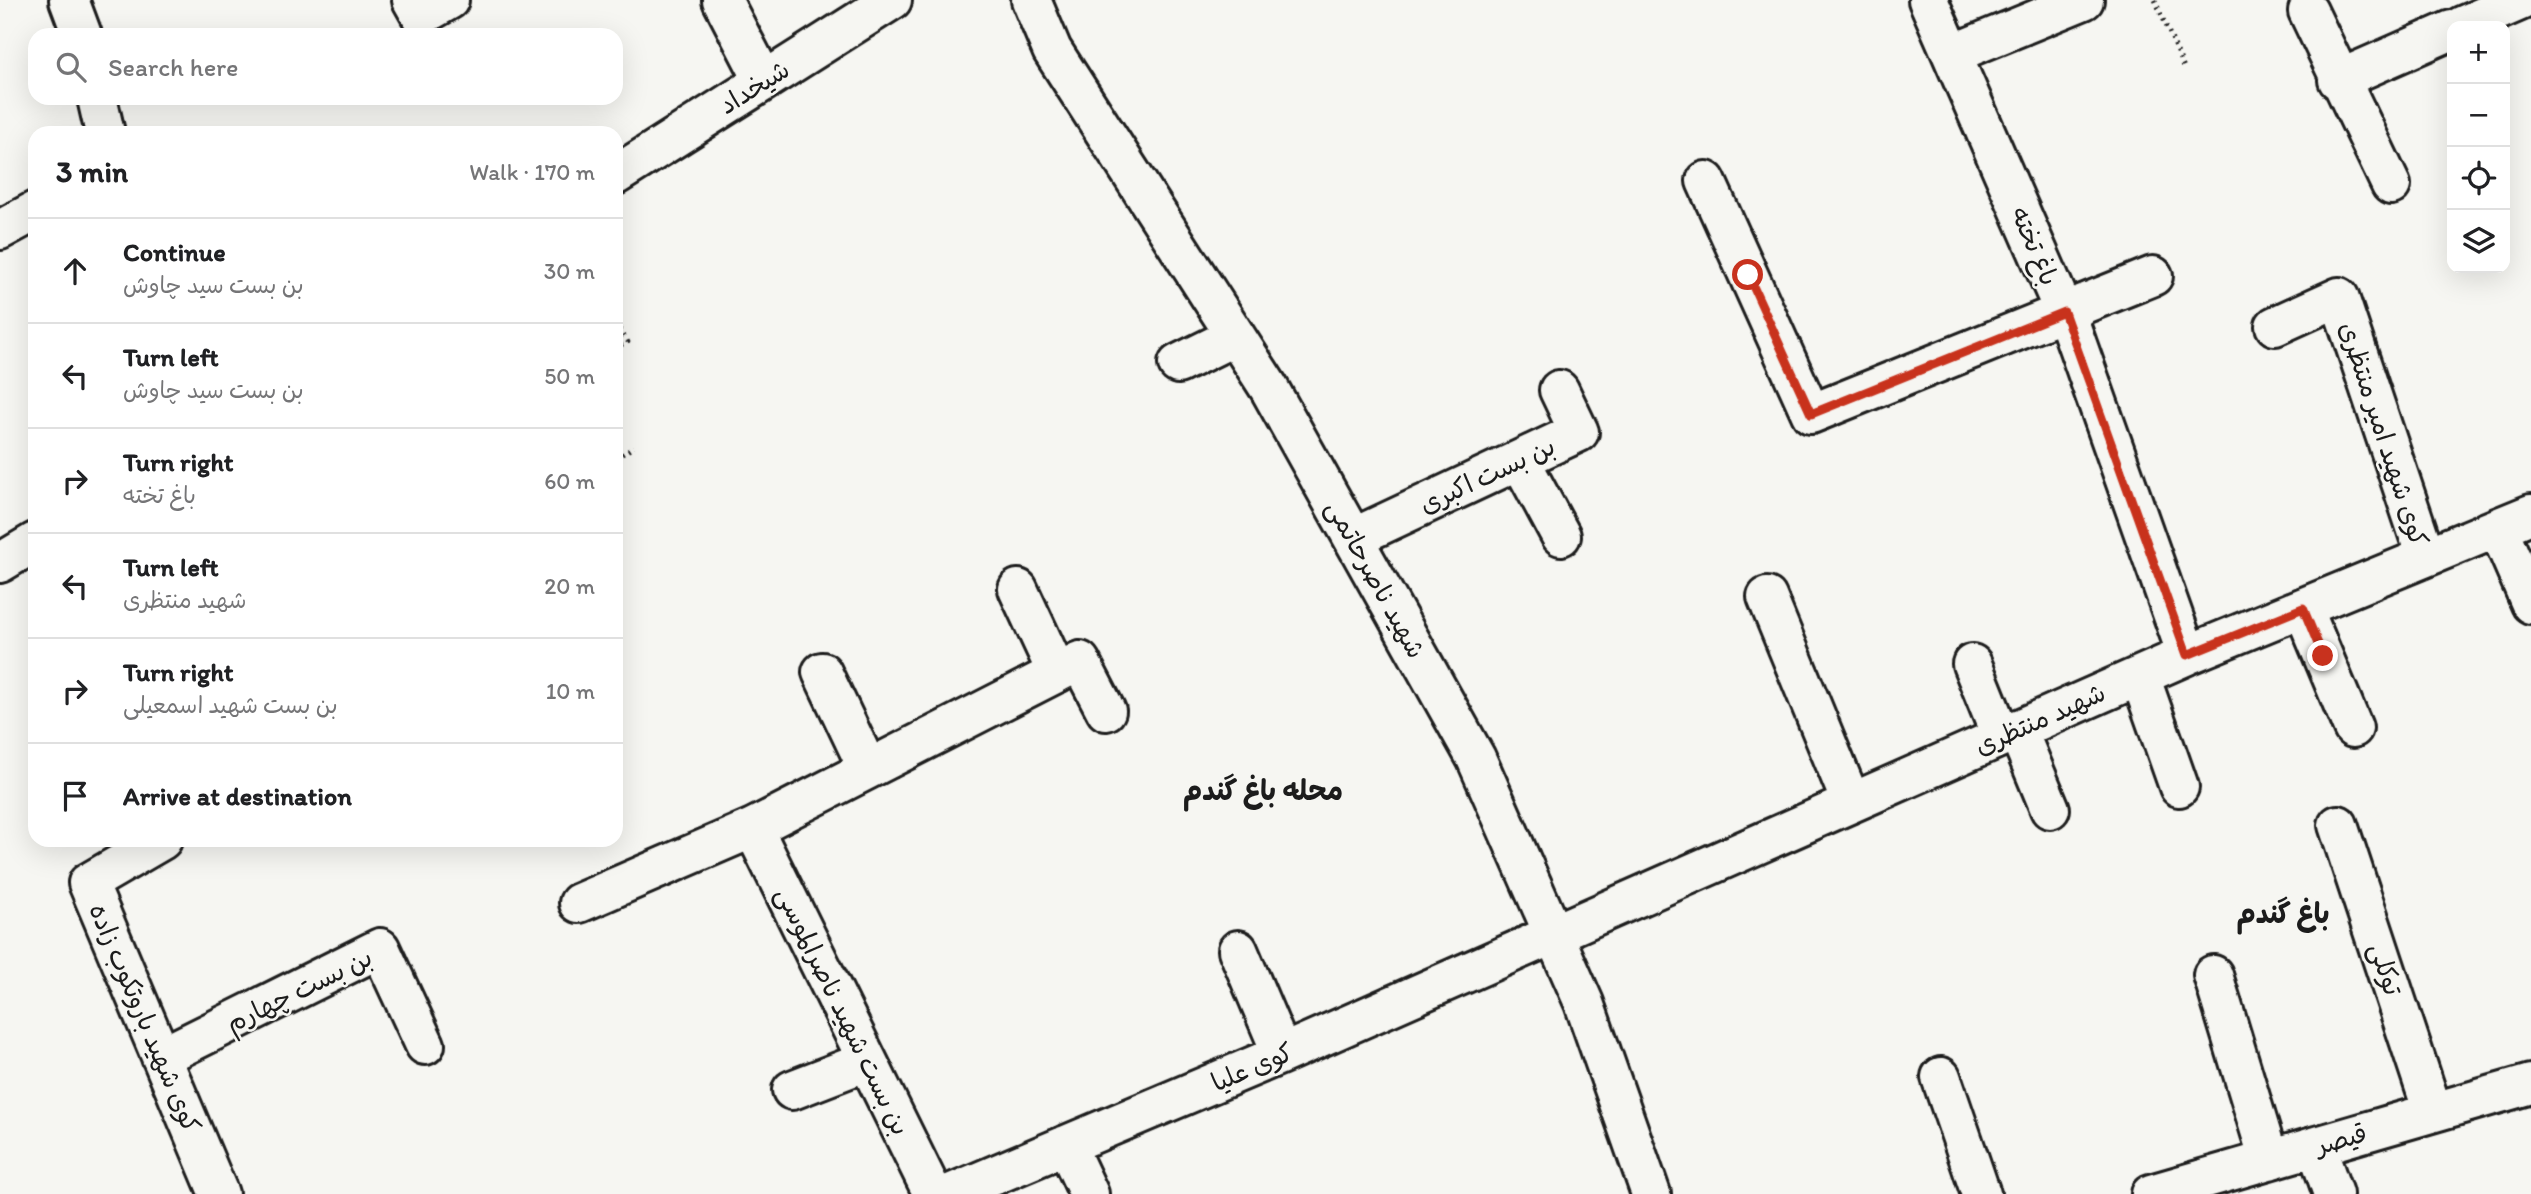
<!DOCTYPE html>
<html lang="en">
<head>
<meta charset="utf-8">
<style>
	body { margin:0; font-family:Itim,"Playpen Sans Arabic",sans-serif; background:#f6f6f6; color:#202124 }
	.controls { position:absolute; right:21px; top:21px; display:grid; overflow:hidden; border-radius:14px; box-shadow:0 7px 28px #0002 }
	.controls button { width:63px; height:63px; display:grid; place-items:center; padding:0; border:0; border-bottom:2px solid #e0e0e0; background:#fff; color:#202124; font:35px sans-serif }
	.stop { position:absolute; width:21px; height:21px; margin:-16px; border:5px solid #c8321e; border-radius:50%; background:#fff }
	.stop.end { background:#c8321e; border-color:#fff; box-shadow:0 2px 7px #0008 }
	.list { margin:0; padding:0; list-style:none }
	h2 { display:flex; justify-content:space-between; align-items:center; height:91px; margin:0; padding:0 28px; font-size:30px }
	h2 small { font-size:23px; font-weight:400; color:#757577 }
	.list li { display:grid; grid-template-columns:46px 1fr auto; gap:21px; align-items:center; box-sizing:border-box; height:105px; padding:0 28px; border-top:2px solid #e0e0e0 }
	.list b { display:block; font-size:26px; white-space:nowrap }
	.list p { margin:0; font-size:23px; white-space:nowrap; color:#757577 }
	.list em { font-size:23px; font-style:normal; color:#757577 }
	.icon { flex:none; width:38px; height:38px; fill:none; stroke:currentColor; stroke-width:2; stroke-linecap:round; stroke-linejoin:round }
	.map { position:relative; flex:none; width:2531px; height:1194px; overflow:hidden }
	.search { position:absolute; background:#fff; box-shadow:0 7px 28px #0002; left:28px; top:28px; width:595px; height:77px; display:flex; align-items:center; gap:18px; box-sizing:border-box; padding:0 24px; border-radius:21px; color:#757577; font-size:26px }
	.panel { position:absolute; background:#fff; box-shadow:0 7px 28px #0002; left:28px; top:126px; width:595px; height:721px; border-radius:21px }
	.map>svg:first-child { display:block }
	.lines { fill:none; stroke-linecap:round; stroke-linejoin:round }
	.street-casing { stroke:#1c1c1c; stroke-width:44 }
	.path { stroke:#1c1c1c; stroke-width:4.5; stroke-dasharray:2 5; stroke-linecap:butt }
	.street { stroke:#f6f6f2; stroke-width:38 }
	.route { stroke:#c8321e; stroke-width:9 }
	.labels { text-anchor:middle; stroke-width:5; stroke-linejoin:round; paint-order:stroke }
	.street-label { font-size:26px; fill:#1c1c1c; stroke:#f6f6f2 }
	.neighbourhood-label { font-size:28px; font-weight:bold; fill:#1c1c1c; stroke:#f6f6f2 }
</style>
</head>
<body>
<div class="map">
<svg width="2531" height="1194" viewBox="0 0 2531 1194">
	<rect width="100%" height="100%" fill="#f6f6f2"/>
	<filter id="ink" filterUnits="userSpaceOnUse"><feTurbulence type="fractalNoise" baseFrequency=".0143" numOctaves="2"/><feDisplacementMap in="SourceGraphic" scale="14" xChannelSelector="R" yChannelSelector="G"/><feConvolveMatrix kernelMatrix="1 2 1 2 8 2 1 2 1" color-interpolation-filters="sRGB"/></filter>
	<g filter="url(#ink)">
		<g class="lines">
			<defs>
				<path id="street" d="M 69,0 L 82,35
					M 412,0 L 421,16 L 449,0
					M 722,0 L 764,81
					M 1031,0 L 1052,50 L 1269,388 L 1476,758 L 1584,1003 L 1651,1194
					M 1928,0 L 2072,330 L 2187,655
					M 2308,11 L 2391,185
					M 2462,26 L 2522,0
					M 1952,54 L 2084,0
					M 2338,80 L 2452,30
					M 97,98 L 105,133
					M 616,175 L 892,0
					M 1706,181 L 1811,414 L 2153,276
					M 0,230 L 35,211
					M 2275,326 L 2339,297 L 2426,557
					M 1178,364 L 1235,336
					M 1520,460 L 1561,536
					M 2498,528 L 2531,604
					M 1353,538 L 1579,432 L 1559,390
					M 0,563 L 35,542
					M 1018,589 L 1057,673
					M 1767,597 L 1851,802
					M 2303,608 L 2353,728
					M 1972,664 L 2001,736
					M 822,672 L 868,769
					M 2140,676 L 2179,787
					M 2017,729 L 2050,809
					M 2338,825 L 2433,1112
					M 753,828 L 933,1194
					M 162,840 L 88,883 L 219,1194
					M 579,903 L 753,828 L 1080,661 L 1106,711
					M 1238,950 L 1282,1054
					M 2213,975 L 2269,1160
					M 161,1057 L 380,948 L 425,1045
					M 1941,1077 L 1981,1194
					M 792,1090 L 867,1061
					M 1066,1145 L 1089,1194
					M 2316,1146 L 2333,1194
					M 950,1194 L 1282,1054 L 2187,655 L 2531,514
					M 2151,1194 L 2531,1084"/>
			</defs>
			<use href="#street" class="street-casing"/>
			<path class="path" d="M 2155,0 L 2184,67
				M 616,323 L 628,342 L 616,347
				M 616,458 L 634,447"/>
			<use href="#street" class="street"/>
		</g>
	</g>
	<g class="lines" filter="url(#ink)">
		<path class="route" d="M 1748,275 L 1811,414 L 2064,312 L 2187,655 L 2303,608 L 2323,656"/>
	</g>
	<g class="labels">
		<g class="street-label">
			<text transform="translate(754 87) rotate(-32)" y="9">شیخداد</text>
			<text transform="translate(2035 246) rotate(67)" y="9">باغ تخته</text>
			<text transform="translate(2384 434) rotate(72)" y="9">کوی شهید امیر منتظری</text>
			<text transform="translate(1487 475) rotate(-25)" y="9">بن بست اکبری</text>
			<text transform="translate(1376 579) rotate(61)" y="9">شهید ناصرحاتمی</text>
			<text transform="translate(2040 719) rotate(-24)" y="9">شهید منتظری</text>
			<text transform="translate(2386 969) rotate(72)" y="9">توکلی</text>
			<text transform="translate(299 990) rotate(-26)" y="9">بن بست چهارم</text>
			<text transform="translate(843 1011) rotate(64)" y="9">بن بست شهید ناصرالموسی</text>
			<text transform="translate(145 1018) rotate(67)" y="9">کوی شهید باروتکوب زاده</text>
			<text transform="translate(1252 1067) rotate(-23)" y="9">کوی علیا</text>
			<text transform="translate(2341 1139) rotate(-16)" y="9">قیصر</text>
		</g>
		<g class="neighbourhood-label">
			<text x="1263" y="800">محله باغ گندم</text>
			<text x="2283" y="923">باغ گندم</text>
		</g>
	</g>
</svg>
<div class="controls">
<button>+</button>
<button>−</button>
<button><svg class="icon" aria-label="locate" viewBox="0 0 24 24"><circle cx="12" cy="12" r="6"/><path d="M12 2v4M12 18v4M2 12h4M18 12h4"/></svg></button>
<button><svg class="icon" aria-label="layers" viewBox="0 0 24 24"><path d="M12 4l9 5-9 5-9-5zM3 14l9 5 9-5"/></svg></button>
</div>
<div class="stop" style="left:1748px;top:275px"></div>
<div class="stop end" style="left:2323px;top:656px"></div>
<div class="search"><svg class="icon" aria-label="search" viewBox="0 0 24 24"><circle cx="10" cy="10" r="6"/><path d="M15 15l6 6"/></svg>Search here</div>
<section class="panel">
<h2>3 min<small>Walk · 170 m</small></h2>
<ul class="list">
<li><svg class="icon" aria-label="ahead" viewBox="0 0 24 24"><path d="M12 20V5M6 11l6-6 6 6"/></svg><div><b>Continue</b><p>بن بست سید چاوش</p></div><em>30 m</em></li>
<li><svg class="icon" aria-label="left" viewBox="0 0 24 24"><path d="M17 20v-9H6M10 6l-5 5 5 5"/></svg><div><b>Turn left</b><p>بن بست سید چاوش</p></div><em>50 m</em></li>
<li><svg class="icon" aria-label="right" viewBox="0 0 24 24"><path d="M7 20v-9h11M14 6l5 5-5 5"/></svg><div><b>Turn right</b><p>باغ تخته</p></div><em>60 m</em></li>
<li><svg class="icon" aria-label="left" viewBox="0 0 24 24"><path d="M17 20v-9H6M10 6l-5 5 5 5"/></svg><div><b>Turn left</b><p>شهید منتظری</p></div><em>20 m</em></li>
<li><svg class="icon" aria-label="right" viewBox="0 0 24 24"><path d="M7 20v-9h11M14 6l5 5-5 5"/></svg><div><b>Turn right</b><p>بن بست شهید اسمعیلی</p></div><em>10 m</em></li>
<li><svg class="icon" aria-label="arrive" viewBox="0 0 24 24"><path d="M6 21V4h12l-3 4 3 4H6"/></svg><div><b>Arrive at destination</b></div></li>
</ul>
</section>
</div>
</body>
</html>
